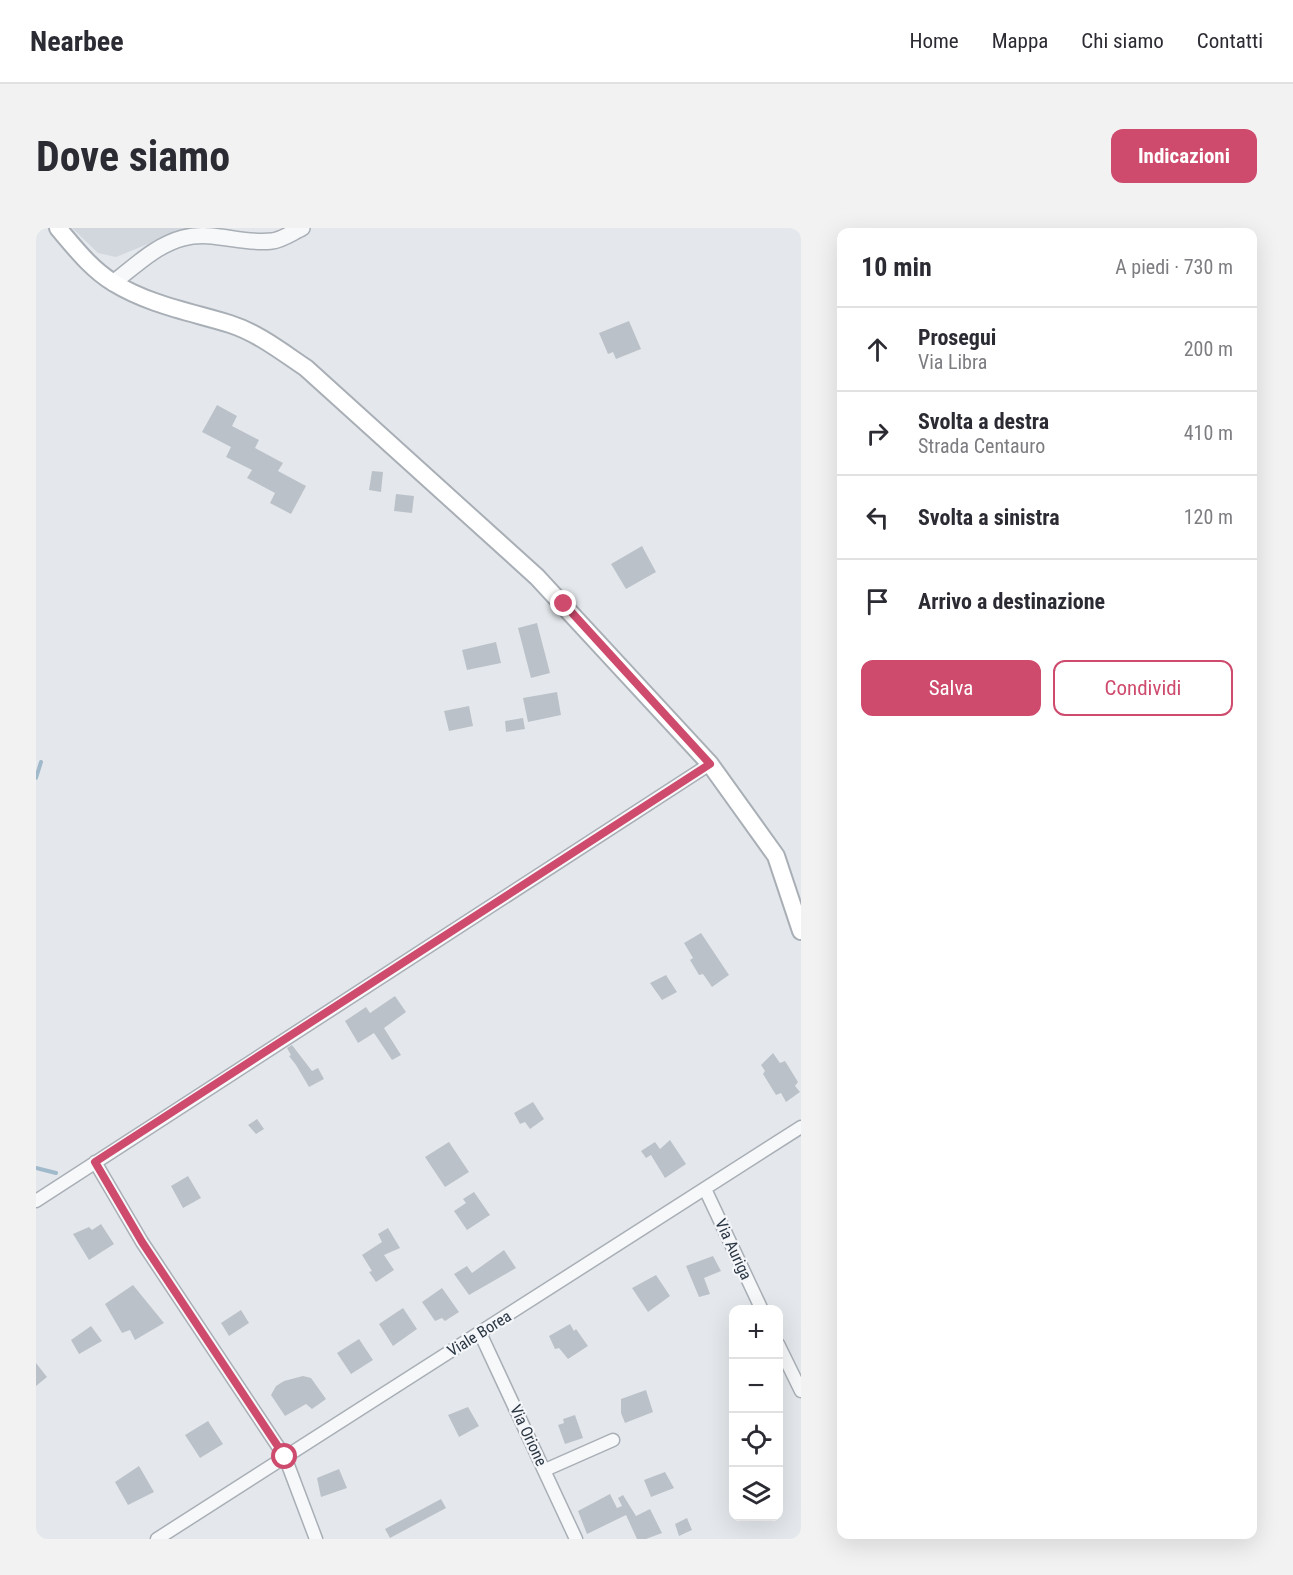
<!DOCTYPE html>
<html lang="it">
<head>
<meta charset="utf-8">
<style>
	body { margin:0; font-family:"Roboto Condensed",sans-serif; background:#f2f2f3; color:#2b2b33 }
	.controls { position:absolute; right:18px; bottom:18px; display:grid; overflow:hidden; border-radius:12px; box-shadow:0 6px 24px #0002 }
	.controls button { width:54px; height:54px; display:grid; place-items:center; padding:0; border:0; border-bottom:2px solid #e1e1e2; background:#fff; color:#2b2b33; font:30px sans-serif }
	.stop { position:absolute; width:18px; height:18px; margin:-14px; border:4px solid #ce4b6d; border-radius:50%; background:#fff }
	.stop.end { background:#ce4b6d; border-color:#fff; box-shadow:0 2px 6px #0008 }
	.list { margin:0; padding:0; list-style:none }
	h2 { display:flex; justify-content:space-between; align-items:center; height:78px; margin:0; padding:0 24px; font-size:26px }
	h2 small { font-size:20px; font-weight:400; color:#7c7c81 }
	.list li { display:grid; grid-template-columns:39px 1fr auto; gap:18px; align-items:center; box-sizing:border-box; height:84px; padding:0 24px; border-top:2px solid #e1e1e2 }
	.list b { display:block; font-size:22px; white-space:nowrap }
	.list p { margin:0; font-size:20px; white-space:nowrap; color:#7c7c81 }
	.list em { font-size:20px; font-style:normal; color:#7c7c81 }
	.actions { display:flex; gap:12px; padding:18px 24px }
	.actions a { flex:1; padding:14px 0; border:2px solid #ce4b6d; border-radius:12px; text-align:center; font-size:21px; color:#ce4b6d }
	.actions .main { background:#ce4b6d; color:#fff }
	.icon { flex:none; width:33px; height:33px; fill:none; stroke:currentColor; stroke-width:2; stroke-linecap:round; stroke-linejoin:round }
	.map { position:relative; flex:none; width:765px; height:1311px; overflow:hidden; border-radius:12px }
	header { display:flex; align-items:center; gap:36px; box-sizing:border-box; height:84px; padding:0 30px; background:#fff; border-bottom:2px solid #e1e1e2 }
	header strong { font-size:28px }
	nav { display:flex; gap:33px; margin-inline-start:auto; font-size:21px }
	.intro { display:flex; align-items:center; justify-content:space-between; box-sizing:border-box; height:144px; padding:0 36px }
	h1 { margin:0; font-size:42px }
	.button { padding:15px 27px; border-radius:12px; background:#ce4b6d; color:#fff; font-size:21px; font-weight:700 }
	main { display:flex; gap:36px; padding:0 36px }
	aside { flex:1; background:#fff; border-radius:12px; box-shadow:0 6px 24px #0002 }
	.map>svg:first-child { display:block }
	.built { fill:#d2d7de }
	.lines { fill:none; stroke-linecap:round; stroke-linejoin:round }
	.stream { stroke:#a0b9cb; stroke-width:4 }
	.building { fill:#bbc1c9 }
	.minor-casing { stroke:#a9afb6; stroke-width:15 }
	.tertiary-casing { stroke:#a9afb6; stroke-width:18 }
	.secondary-casing { stroke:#a9afb6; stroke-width:20 }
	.minor { stroke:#f7f8fa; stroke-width:12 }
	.tertiary { stroke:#f7f8fa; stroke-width:15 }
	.secondary { stroke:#fff; stroke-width:16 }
	.route { stroke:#ce4b6d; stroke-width:8 }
	.labels { text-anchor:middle; stroke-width:4.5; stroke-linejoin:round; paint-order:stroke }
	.street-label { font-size:16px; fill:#2b3744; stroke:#f4f6f9 }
</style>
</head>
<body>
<header>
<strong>Nearbee</strong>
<nav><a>Home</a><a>Mappa</a><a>Chi siamo</a><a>Contatti</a></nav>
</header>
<div class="intro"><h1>Dove siamo</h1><a class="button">Indicazioni</a></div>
<main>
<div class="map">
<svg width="765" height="1311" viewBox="0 0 765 1311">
	<rect width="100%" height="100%" fill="#e4e8ec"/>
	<path class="built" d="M 36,0 L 151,0 L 80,29 L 62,25 Z"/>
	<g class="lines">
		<path class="stream" d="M 0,550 L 5,534
			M 0,940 L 20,945"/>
	</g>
	<path class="building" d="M 593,93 L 605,121 L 580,131 L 577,124 L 572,126 L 563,105 Z
		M 181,177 L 201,188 L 196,198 L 223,212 L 219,220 L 247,235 L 242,243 L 270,258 L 255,286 L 234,275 L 239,265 L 211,250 L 216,242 L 190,229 L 195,219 L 166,204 Z
		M 336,243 L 347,244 L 345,264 L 333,262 Z
		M 360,266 L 378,268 L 376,285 L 358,283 Z
		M 606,318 L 620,344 L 590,361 L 575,336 Z
		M 501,395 L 514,445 L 495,450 L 482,400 Z
		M 460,414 L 465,435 L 431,442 L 426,422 Z
		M 521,464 L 525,487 L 492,494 L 487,470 Z
		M 433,478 L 437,498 L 413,503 L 408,483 Z
		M 487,490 L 489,501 L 470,504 L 469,493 Z
		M 665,705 L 693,747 L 676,759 L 667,746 L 663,747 L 654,732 L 657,730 L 648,715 Z
		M 630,747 L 641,764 L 626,772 L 614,755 Z
		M 359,768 L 370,784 L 348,800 L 365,827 L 356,832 L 338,805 L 322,815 L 309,793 L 330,779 L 334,785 Z
		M 256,817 L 276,843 L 282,840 L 288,851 L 273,859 L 260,837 L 253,828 L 255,827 L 251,820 Z
		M 737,825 L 744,835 L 749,833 L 762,854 L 759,858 L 764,864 L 750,874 L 745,865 L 740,867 L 727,846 L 729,843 L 725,837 Z
		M 497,874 L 508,891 L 494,901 L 489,894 L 484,896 L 478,885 Z
		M 221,891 L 228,901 L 220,906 L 212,897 Z
		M 634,912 L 650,936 L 629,950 L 615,927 L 610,930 L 605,923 L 619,914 L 624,921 Z
		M 413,914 L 433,944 L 409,959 L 389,929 Z
		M 152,948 L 165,970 L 147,980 L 135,958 Z
		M 438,964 L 454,987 L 431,1002 L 418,983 L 430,975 L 427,971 Z
		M 65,996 L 78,1016 L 53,1032 L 37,1006 L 53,999 L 56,1002 Z
		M 352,1000 L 364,1020 L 348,1027 L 358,1042 L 340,1054 L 333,1044 L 336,1043 L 326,1027 L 346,1014 L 342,1006 Z
		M 468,1022 L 480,1040 L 433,1067 L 418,1046 L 431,1038 L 436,1045 Z
		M 677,1028 L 685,1043 L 668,1050 L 674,1066 L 663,1069 L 650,1038 Z
		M 620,1047 L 634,1068 L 612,1084 L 596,1060 Z
		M 97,1057 L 128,1095 L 99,1112 L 94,1102 L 86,1105 L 69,1076 Z
		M 406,1060 L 423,1084 L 409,1093 L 406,1090 L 399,1093 L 386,1074 Z
		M 367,1080 L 381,1101 L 357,1118 L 343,1096 Z
		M 205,1082 L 213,1095 L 193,1108 L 185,1095 Z
		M 534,1096 L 538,1103 L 540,1101 L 552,1118 L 532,1131 L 523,1120 L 519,1121 L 513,1108 Z
		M 55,1098 L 66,1113 L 43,1126 L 35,1112 Z
		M 323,1111 L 337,1132 L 315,1146 L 301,1125 Z
		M 0,1135 L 11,1149 L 0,1158 Z
		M 267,1148 L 275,1150 L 290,1171 L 276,1181 L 270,1176 L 249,1188 L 235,1167 L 240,1158 L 248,1153 Z
		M 610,1162 L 617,1184 L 589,1195 L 585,1185 L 585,1171 Z
		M 432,1179 L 443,1198 L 423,1209 L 412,1187 Z
		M 539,1187 L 547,1210 L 529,1216 L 522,1197 L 528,1195 L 527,1191 Z
		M 172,1193 L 187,1216 L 164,1230 L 149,1207 Z
		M 103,1238 L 118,1264 L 92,1277 L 79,1254 Z
		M 303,1241 L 311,1260 L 285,1269 L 281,1250 Z
		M 629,1244 L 638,1260 L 615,1269 L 608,1252 Z
		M 574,1266 L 581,1280 L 586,1278 L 582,1270 L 587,1267 L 600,1288 L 614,1281 L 626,1305 L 610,1311 L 601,1311 L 590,1287 L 551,1306 L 542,1283 Z
		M 405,1271 L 410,1280 L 354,1310 L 349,1301 Z
		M 651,1290 L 656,1302 L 643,1308 L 639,1296 Z"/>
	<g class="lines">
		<defs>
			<path id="minor" d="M 59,934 L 106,1014 L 249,1229 L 280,1311
				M 669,961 L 726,1082
				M 0,973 L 674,536
				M 444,1105 L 540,1311
				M 742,1116 L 765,1163
				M 509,1242 L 577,1212
				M 121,1311 L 765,899"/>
			<path id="tertiary" d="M 77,55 C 99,38 120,17 147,10 C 177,2 206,17 236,13 C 246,12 257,4 266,0"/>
			<path id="secondary" d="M 22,0 C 39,20 55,41 78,55 C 114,77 155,84 194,96 C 222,105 246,124 270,140 L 501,349 L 674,536 L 740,628 L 765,703"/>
		</defs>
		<use href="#minor" class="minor-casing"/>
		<use href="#tertiary" class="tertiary-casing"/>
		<use href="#secondary" class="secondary-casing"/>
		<use href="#minor" class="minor"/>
		<use href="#tertiary" class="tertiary"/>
		<use href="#secondary" class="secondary"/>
	</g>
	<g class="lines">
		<path class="route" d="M 249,1229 L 106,1014 L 59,934 L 674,536 L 528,376"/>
	</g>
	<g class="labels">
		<g class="street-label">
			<text transform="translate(698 1021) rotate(65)" y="6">Via Auriga</text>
			<text transform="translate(443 1105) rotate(-32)" y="6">Viale Borea</text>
			<text transform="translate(493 1207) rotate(65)" y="6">Via Orione</text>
		</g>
	</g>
</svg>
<div class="controls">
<button>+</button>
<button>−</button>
<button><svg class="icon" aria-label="locate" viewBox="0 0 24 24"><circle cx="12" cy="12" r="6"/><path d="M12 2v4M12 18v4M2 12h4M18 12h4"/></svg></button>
<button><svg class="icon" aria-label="layers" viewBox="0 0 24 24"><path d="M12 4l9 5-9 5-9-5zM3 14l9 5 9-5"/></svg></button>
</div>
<div class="stop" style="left:249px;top:1229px"></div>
<div class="stop end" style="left:528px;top:376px"></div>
</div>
<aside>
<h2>10 min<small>A piedi · 730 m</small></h2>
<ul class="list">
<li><svg class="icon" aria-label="ahead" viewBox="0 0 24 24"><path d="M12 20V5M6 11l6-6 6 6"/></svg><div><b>Prosegui</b><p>Via Libra</p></div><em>200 m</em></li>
<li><svg class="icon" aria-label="right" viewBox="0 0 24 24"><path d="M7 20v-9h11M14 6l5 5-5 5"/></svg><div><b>Svolta a destra</b><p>Strada Centauro</p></div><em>410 m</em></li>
<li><svg class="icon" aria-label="left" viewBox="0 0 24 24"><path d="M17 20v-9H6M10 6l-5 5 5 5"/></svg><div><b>Svolta a sinistra</b></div><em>120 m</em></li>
<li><svg class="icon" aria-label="arrive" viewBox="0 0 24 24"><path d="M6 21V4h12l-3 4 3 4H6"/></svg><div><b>Arrivo a destinazione</b></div></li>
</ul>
<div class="actions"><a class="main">Salva</a><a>Condividi</a></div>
</aside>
</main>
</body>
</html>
